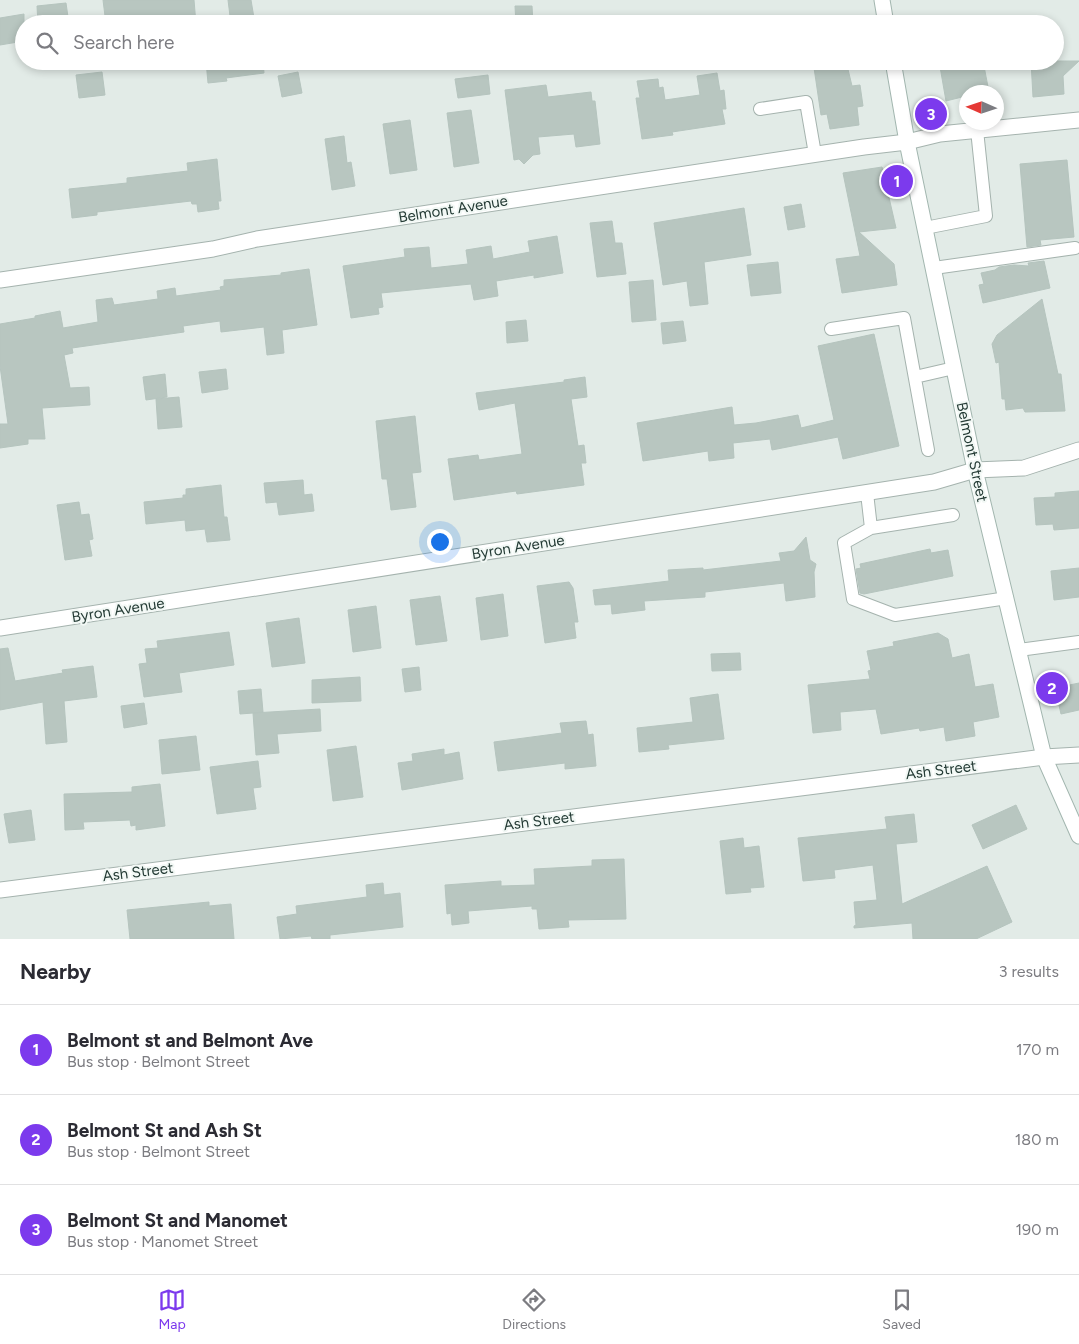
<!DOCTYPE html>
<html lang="en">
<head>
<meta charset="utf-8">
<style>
	body { margin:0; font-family:Figtree,sans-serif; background:#f2f2f3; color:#2b2b33 }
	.compass { position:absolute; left:959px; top:85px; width:45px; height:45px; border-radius:50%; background:#fff; box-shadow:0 2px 8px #0003; rotate:273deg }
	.you { position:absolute; left:439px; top:541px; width:18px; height:18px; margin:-12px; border:4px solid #fff; border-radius:50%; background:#1a73e8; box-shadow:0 0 0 8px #1a73e833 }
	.badge { display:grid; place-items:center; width:32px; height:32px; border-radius:50%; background:#7c3aed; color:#fff; font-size:16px; font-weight:700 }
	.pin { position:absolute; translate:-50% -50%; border:2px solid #fff; box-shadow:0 1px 5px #0006 }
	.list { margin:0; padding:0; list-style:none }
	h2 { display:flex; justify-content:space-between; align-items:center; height:65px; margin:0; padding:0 20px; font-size:21px }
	h2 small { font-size:16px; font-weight:400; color:#7c7c81 }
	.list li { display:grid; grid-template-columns:32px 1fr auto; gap:15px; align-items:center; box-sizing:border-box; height:90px; padding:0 20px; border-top:1px solid #e1e1e2 }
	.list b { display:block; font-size:19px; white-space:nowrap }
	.list p { margin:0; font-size:16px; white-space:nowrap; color:#7c7c81 }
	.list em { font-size:16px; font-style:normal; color:#7c7c81 }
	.icon { flex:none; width:28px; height:28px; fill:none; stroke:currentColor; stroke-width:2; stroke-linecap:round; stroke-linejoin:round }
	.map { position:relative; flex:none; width:1079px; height:939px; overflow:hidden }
	.search { position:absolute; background:#fff; box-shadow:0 2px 8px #0003; left:15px; right:15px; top:15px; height:55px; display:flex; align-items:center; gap:12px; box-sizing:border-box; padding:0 18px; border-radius:28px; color:#7c7c81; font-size:19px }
	.sheet { height:335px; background:#fff }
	nav { display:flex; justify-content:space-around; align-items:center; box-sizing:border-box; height:70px; border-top:1px solid #e1e1e2; background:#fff; font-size:14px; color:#7c7c81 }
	nav a { display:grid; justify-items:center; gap:2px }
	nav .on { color:#7c3aed }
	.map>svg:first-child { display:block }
	.building { fill:#b8c6c0; stroke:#b5c4be }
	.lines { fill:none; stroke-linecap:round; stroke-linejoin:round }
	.service-casing { stroke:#a5b3ae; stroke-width:14 }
	.minor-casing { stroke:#a5b3ae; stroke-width:17 }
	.tertiary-casing { stroke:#a5b3ae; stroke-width:17 }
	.secondary-casing { stroke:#a2b6af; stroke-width:17 }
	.service { stroke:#fff; stroke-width:12 }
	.minor { stroke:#fff; stroke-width:15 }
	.tertiary { stroke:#fff; stroke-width:15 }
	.secondary { stroke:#fff; stroke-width:15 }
	.labels { text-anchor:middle; stroke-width:4; stroke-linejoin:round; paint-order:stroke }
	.street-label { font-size:15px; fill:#243b35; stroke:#f2f8f5 }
</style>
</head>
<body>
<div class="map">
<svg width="1079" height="939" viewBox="0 0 1079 939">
	<rect width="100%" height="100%" fill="#e2ebe7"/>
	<path class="building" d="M 103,0 L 194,0 L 196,24 L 106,24 Z
		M 228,0 L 251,0 L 255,24 L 231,24 Z
		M 66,3 L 69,24 L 38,24 L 37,6 Z
		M 515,6 L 532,6 L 533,24 L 516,24 Z
		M 24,14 L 24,41 L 0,45 L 0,18 Z
		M 206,61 L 263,61 L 264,73 L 226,78 L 227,81 L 208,83 Z
		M 813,61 L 846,61 L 852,86 L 860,85 L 863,106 L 857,107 L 859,125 L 830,129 L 827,114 L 821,115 Z
		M 939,61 L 983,61 L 989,92 L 966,92 L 966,96 L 946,101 Z
		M 1031,61 L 1079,61 L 1063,76 L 1064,94 L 1033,97 Z
		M 102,72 L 105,95 L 79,98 L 76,75 Z
		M 298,72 L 302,93 L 282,97 L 278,76 Z
		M 717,73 L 720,91 L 724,90 L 726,109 L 722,109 L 725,124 L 672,132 L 673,135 L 642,139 L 636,98 L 640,98 L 637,81 L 658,79 L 659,88 L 663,87 L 665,100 L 700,95 L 697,76 Z
		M 488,75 L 490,94 L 458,98 L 455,79 Z
		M 546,85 L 548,97 L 591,92 L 592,101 L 595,101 L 600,144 L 576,147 L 574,134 L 538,137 L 540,154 L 533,155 L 524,164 L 519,159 L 514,160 L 505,90 Z
		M 471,110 L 479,163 L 454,167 L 447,113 Z
		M 410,120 L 417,170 L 390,174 L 383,124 Z
		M 344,136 L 347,163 L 351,162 L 355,186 L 332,190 L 325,139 Z
		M 217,159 L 221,201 L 218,201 L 219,209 L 198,212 L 197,204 L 192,204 L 191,201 L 97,212 L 97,215 L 72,218 L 69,189 L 127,183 L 127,178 L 188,171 L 187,163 Z
		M 1067,160 L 1074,237 L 1040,240 L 1041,245 L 1027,247 L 1020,164 Z
		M 882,167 L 896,228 L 859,232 L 894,264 L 897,285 L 842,293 L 836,259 L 860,256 L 843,173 Z
		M 801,204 L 805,227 L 788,230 L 784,207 Z
		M 744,208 L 751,255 L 704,262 L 708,304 L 690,306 L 687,281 L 663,285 L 654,223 Z
		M 612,221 L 615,243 L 622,243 L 626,274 L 597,277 L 590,223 Z
		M 557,236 L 563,273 L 534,278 L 534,275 L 496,281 L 498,296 L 474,300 L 471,284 L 381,293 L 383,307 L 378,308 L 379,314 L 351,318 L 343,266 L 405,257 L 404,249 L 429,247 L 431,268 L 468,264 L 466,250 L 491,246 L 493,259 L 530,252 L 528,241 Z
		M 1044,261 L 1050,288 L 983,303 L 979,285 L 984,284 L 981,273 L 995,270 L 999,267 L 1014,265 L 1029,266 L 1028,263 Z
		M 778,262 L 781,293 L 751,296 L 747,265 Z
		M 309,269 L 317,325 L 282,330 L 284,353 L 267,355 L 264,327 L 221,332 L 220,321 L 183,326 L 184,332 L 72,348 L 73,353 L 64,355 L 70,388 L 89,387 L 90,405 L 42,408 L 45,439 L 28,439 L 28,444 L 0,448 L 0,424 L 8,424 L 0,366 L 0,324 L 35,318 L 35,316 L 60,311 L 63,328 L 98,322 L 96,300 L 112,298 L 114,305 L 158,299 L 157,291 L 175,288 L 176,296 L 221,290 L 220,287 L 224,286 L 224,280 L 281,275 L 281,273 Z
		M 653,280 L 656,320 L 632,322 L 629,282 Z
		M 1042,299 L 1058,374 L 1061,374 L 1065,411 L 1025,412 L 1023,408 L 1006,410 L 1005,399 L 1002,399 L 999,362 L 996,363 L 992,344 L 997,335 Z
		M 526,320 L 528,341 L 507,343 L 506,322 Z
		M 683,321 L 686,341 L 663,344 L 661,323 Z
		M 874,334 L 899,446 L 843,459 L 838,437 L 772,450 L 770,439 L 733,443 L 734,458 L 709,461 L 708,451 L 643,461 L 637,423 L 732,407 L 734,425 L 756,423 L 798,415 L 801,428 L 834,420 L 818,346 Z
		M 226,369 L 228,389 L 202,393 L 199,372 Z
		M 165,374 L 167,397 L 146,400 L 143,377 Z
		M 585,377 L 587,397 L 571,399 L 578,446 L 584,445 L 586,463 L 581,463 L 584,485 L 517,494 L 516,491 L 454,500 L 448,459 L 478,455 L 479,460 L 522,454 L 515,403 L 479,410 L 476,393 L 564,382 L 564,380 Z
		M 179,397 L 182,427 L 158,429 L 156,399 Z
		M 415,416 L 421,472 L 412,473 L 416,507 L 391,510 L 387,479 L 382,479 L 376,421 Z
		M 303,480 L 304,495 L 312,494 L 314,511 L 279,515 L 277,502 L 266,503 L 264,483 Z
		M 221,485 L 224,517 L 227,517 L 230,540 L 207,542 L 205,529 L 186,531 L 185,520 L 146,524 L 144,502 L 183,498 L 183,495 L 186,495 L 186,489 Z
		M 1079,491 L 1079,528 L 1054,530 L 1053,524 L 1036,525 L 1034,498 L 1055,497 L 1055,493 Z
		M 79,502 L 81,515 L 89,514 L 93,539 L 89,540 L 92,556 L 65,560 L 57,505 Z
		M 806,537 L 810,560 L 816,564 L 814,572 L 815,597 L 786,601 L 784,583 L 705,592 L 705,597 L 644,601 L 645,610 L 612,614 L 611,604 L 595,605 L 593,590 L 669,581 L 668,570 L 703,568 L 703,570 L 781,561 L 779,553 L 794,551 Z
		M 930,549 L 931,553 L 948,550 L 953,576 L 864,594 L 860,593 L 856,569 L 861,568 L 860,564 Z
		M 1079,568 L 1079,597 L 1054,600 L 1051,571 Z
		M 569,582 L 573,588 L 578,622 L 574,622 L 576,638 L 545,643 L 537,586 Z
		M 503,594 L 508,636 L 481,640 L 476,598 Z
		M 440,596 L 447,641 L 416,645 L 410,600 Z
		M 376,606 L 381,648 L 353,652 L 348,610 Z
		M 299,618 L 305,663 L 272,667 L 266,623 Z
		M 229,632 L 234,665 L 179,673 L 182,692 L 144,697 L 139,664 L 147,663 L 145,649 L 158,648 L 157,641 Z
		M 938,633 L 948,639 L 952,658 L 969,654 L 975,687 L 993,684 L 999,717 L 973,722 L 975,736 L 946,741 L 944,727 L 920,731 L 919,728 L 881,734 L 876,709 L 840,712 L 841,730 L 813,733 L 808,685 L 870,679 L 868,671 L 871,670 L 867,651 L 894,646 L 893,642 Z
		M 8,648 L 15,681 L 63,673 L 62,670 L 93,666 L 97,697 L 64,701 L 67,742 L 46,744 L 43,702 L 0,710 L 0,649 Z
		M 740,653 L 741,670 L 712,671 L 711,654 Z
		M 419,667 L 421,690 L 405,692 L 402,669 Z
		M 360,677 L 361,701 L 312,703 L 312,680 Z
		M 1079,683 L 1079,710 L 1061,714 L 1055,688 Z
		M 261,689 L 263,712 L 253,713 L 320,709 L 321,731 L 277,734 L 279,753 L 256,755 L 253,713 L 240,714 L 238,691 Z
		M 718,694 L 724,739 L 668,745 L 669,749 L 639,752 L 637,728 L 693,722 L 690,698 Z
		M 144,703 L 147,724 L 124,728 L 121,706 Z
		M 586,721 L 588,735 L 593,734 L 596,766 L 565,769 L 565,763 L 498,771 L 494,742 L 562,733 L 560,723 Z
		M 196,736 L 200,770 L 162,774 L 159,740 Z
		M 356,746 L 363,797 L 333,801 L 327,750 Z
		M 444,749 L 444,755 L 459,752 L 463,779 L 402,790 L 398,763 L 413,761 L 412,754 Z
		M 258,761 L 261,787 L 253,788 L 256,809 L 217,814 L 210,767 Z
		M 160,784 L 165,826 L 136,830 L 136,825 L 131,826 L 130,820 L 83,822 L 84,829 L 65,830 L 64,794 L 132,792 L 132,787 Z
		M 1016,805 L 1027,829 L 983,849 L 972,825 Z
		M 31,810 L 35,840 L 9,843 L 4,814 Z
		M 914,814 L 917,842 L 896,844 L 902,904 L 987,866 L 1012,922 L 976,939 L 913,939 L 912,923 L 854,928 L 854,926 L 856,925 L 854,902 L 877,900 L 873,865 L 834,870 L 835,878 L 803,881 L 798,838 L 887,829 L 885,817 Z
		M 743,838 L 744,848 L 759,846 L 764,887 L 750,888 L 751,892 L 726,894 L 720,841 Z
		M 624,859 L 626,919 L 568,920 L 569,927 L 539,929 L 537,909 L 532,909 L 532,906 L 468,911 L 469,923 L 452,925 L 451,913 L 447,914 L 445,885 L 501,881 L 501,886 L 535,885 L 534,869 L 592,866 L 592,860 Z
		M 383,883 L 384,895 L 400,893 L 403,927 L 330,935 L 330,939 L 312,939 L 311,936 L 280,939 L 277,917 L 297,914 L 296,906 L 367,897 L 366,885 Z
		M 209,902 L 209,906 L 231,904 L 234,939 L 130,939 L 127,910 Z"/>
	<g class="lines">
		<defs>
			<path id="service" d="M 760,109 L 806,102 L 815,154
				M 925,228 L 986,216 L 977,130
				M 934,268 L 1075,248
				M 831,329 L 904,318 L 928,450
				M 915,377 L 954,368
				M 867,493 L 871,528 L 953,515
				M 871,528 L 844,543 L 853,599 L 895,615 L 1007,598
				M 1019,650 L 1079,642"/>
			<path id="minor" d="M 0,628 L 934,482 L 975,470 L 1024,468 L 1079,450"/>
			<path id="tertiary" d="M 0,280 L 213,249 L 257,239 L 864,147 L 907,142 L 940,134 L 1079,120
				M 0,890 L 1044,757 L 1079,755"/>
			<path id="secondary" d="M 882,0 L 886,24
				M 893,61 L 907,142 L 975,470 L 1044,757 L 1079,836"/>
		</defs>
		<use href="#service" class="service-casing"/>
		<use href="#minor" class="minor-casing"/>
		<use href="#tertiary" class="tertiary-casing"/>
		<use href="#secondary" class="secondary-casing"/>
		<use href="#service" class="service"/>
		<use href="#minor" class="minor"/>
		<use href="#tertiary" class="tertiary"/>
		<use href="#secondary" class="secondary"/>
	</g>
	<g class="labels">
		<g class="street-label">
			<text transform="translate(453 209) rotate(-9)" y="5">Belmont Avenue</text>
			<text transform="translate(972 452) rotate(78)" y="5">Belmont Street</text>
			<text transform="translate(518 547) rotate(-9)" y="5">Byron Avenue</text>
			<text transform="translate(118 610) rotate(-9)" y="5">Byron Avenue</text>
			<text transform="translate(941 770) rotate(-7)" y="5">Ash Street</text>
			<text transform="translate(539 821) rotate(-7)" y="5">Ash Street</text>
			<text transform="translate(138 872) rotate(-7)" y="5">Ash Street</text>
		</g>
	</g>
</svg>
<svg class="compass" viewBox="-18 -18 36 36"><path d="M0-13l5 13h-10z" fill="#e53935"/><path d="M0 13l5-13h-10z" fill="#7c7c81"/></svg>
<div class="you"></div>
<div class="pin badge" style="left:897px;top:181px">1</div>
<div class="pin badge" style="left:1052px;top:688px">2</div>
<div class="pin badge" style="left:931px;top:114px">3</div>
<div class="search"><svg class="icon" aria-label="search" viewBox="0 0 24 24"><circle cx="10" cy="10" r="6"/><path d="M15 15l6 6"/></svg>Search here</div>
</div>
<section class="sheet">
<h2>Nearby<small>3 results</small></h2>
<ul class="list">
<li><span class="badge">1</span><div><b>Belmont st and Belmont Ave</b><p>Bus stop · Belmont Street</p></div><em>170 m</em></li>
<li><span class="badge">2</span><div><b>Belmont St and Ash St</b><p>Bus stop · Belmont Street</p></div><em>180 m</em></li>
<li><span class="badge">3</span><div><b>Belmont St and Manomet</b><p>Bus stop · Manomet Street</p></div><em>190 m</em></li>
</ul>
</section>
<nav>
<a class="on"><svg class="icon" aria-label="map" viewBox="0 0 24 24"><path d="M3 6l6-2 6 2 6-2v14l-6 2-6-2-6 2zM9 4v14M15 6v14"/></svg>Map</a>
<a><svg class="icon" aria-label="directions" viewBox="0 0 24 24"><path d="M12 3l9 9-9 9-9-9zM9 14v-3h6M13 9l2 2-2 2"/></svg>Directions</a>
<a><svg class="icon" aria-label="saved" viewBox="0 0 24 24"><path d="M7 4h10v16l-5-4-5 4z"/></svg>Saved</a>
</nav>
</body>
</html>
